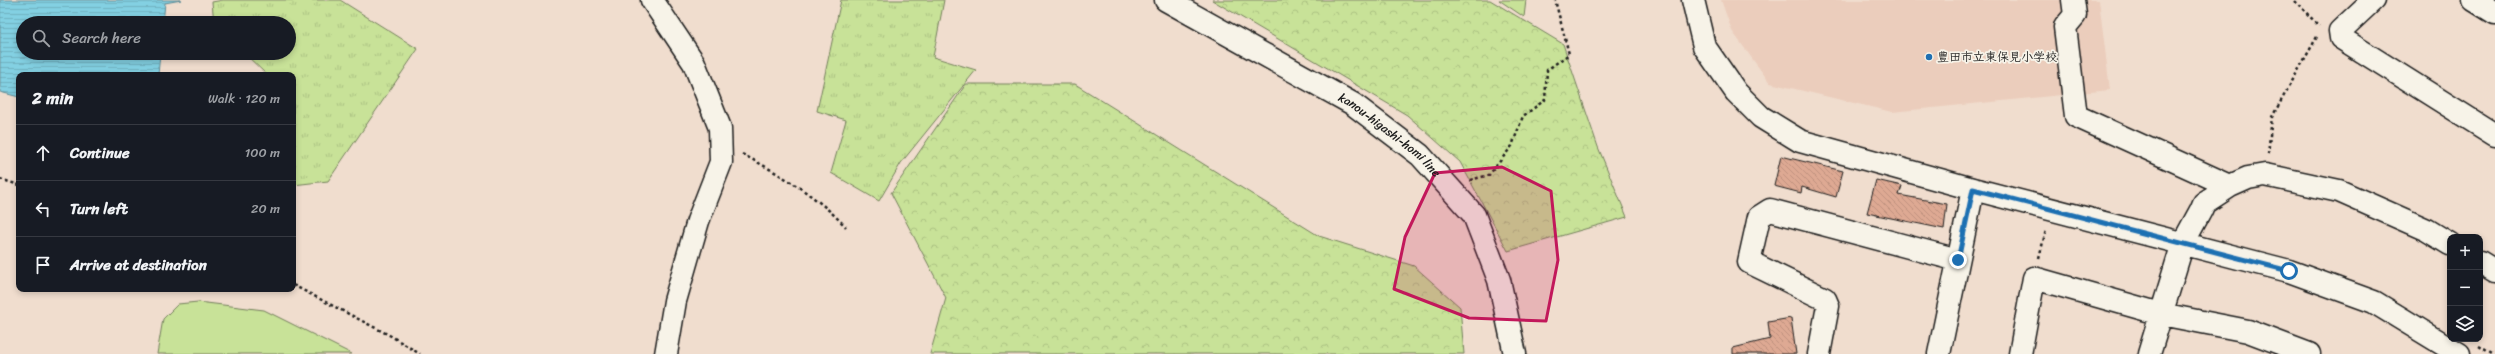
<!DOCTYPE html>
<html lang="en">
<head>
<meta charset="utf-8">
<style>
	body { margin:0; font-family:Sriracha,"Klee One",sans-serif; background:#242831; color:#f1f3f6 }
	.controls { position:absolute; right:12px; bottom:12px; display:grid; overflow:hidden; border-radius:8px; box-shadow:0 2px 6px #0003 }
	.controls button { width:36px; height:36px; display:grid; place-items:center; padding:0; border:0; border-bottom:1px solid #363941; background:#171b24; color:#f1f3f6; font:20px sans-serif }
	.stop { position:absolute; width:12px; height:12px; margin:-9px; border:3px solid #1f6fb2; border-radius:50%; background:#fff }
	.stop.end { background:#1f6fb2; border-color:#fff; box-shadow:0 1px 4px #0008 }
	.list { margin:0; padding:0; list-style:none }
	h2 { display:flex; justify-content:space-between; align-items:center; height:52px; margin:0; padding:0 16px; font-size:17px }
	h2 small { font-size:13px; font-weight:400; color:#9ea1a6 }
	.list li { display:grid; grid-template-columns:26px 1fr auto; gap:12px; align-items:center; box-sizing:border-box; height:56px; padding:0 16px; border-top:1px solid #363941 }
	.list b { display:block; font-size:15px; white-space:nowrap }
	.list em { font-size:13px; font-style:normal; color:#9ea1a6 }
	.icon { flex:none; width:22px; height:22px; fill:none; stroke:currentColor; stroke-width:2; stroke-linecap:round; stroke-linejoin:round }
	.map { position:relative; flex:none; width:2495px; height:354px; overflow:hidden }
	.search { position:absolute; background:#171b24; box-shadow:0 2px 6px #0003; left:16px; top:16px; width:280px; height:44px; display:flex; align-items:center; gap:10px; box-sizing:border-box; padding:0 14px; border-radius:22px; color:#9ea1a6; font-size:15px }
	.panel { position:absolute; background:#171b24; box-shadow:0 2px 6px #0003; left:16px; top:72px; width:280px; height:220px; border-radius:8px }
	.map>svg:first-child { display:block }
	.built { fill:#ebcdbc }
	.grass { fill:url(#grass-tufts); stroke:#727f5a }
	.forest { fill:url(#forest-crowns); stroke:#727f5a }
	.park { fill:#c8e298; stroke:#727f5a }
	.water { fill:url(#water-rules); stroke:#5a8893 }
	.building { fill:url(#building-back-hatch); stroke:#1c1c1c }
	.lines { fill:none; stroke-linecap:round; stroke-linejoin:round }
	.minor-casing { stroke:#1c1c1c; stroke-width:25 }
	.major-casing { stroke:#1c1c1c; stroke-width:25 }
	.path { stroke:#1c1c1c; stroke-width:2.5; stroke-dasharray:3 3; stroke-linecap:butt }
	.minor { stroke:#f7f3e8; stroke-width:22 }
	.major { stroke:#f7f3e8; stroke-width:22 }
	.route { stroke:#1f6fb2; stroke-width:5 }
	.marked { fill:#c2185b; fill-opacity:0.2; stroke:#c2185b; stroke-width:3; stroke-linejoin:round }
	.poi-dot { fill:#1f6fb2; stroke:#f7f3e8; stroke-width:1.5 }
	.labels { text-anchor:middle; stroke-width:3.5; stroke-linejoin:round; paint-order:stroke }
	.poi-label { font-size:12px; font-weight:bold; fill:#1c1c1c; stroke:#f7f3e8; text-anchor:start }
	.street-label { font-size:12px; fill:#1c1c1c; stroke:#f7f3e8 }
</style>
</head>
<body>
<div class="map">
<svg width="2495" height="354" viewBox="0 0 2495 354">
	<defs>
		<pattern id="grass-tufts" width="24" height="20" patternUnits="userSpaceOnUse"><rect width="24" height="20" fill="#c8e298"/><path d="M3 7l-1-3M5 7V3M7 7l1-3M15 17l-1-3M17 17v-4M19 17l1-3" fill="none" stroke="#abc182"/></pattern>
		<pattern id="forest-crowns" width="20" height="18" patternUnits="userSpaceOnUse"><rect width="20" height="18" fill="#c8e298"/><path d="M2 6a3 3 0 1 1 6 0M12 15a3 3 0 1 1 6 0" fill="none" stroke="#abc182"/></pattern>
		<pattern id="water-rules" width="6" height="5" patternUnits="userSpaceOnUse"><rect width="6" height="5" fill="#83d0e2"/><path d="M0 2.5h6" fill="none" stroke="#71b2c1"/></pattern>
		<pattern id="building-back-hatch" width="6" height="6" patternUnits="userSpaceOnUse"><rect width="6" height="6" fill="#dea993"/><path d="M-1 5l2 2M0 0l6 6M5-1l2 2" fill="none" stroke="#be917e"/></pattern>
	</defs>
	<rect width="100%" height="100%" fill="#f0ddce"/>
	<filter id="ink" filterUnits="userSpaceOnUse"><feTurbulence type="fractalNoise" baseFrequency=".025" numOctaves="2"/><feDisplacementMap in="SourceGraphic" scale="8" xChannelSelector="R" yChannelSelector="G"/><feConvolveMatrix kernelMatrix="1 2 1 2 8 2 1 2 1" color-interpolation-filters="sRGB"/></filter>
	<g filter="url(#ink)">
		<path class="built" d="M 1721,0 L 2099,0 L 2110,90 L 1892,112 L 1770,83 L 1732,31 Z"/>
		<path class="grass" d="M 223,0 L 340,0 L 418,49 L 328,181 L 293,185 L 293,75 L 267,75 L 244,53 L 289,53 L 289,23 L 214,23 L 212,2 Z
			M 841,0 L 944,0 L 933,57 L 976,70 L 901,163 L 879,201 L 831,173 L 846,120 L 817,111 Z"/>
		<path class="forest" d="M 1212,0 L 1490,0 L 1563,44 L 1598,147 L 1627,217 L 1508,251 L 1460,162 L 1407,115 Z
			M 966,84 L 1075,84 L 1319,236 L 1414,266 L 1460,307 L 1464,354 L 930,354 L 946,298 L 891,193 Z"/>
		<path class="park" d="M 1499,0 L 1526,0 L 1524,17 Z
			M 198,302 L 264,310 L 352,354 L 157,354 L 163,319 L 178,304 Z"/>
		<path class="water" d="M 0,0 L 181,0 L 165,3 L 163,23 L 23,23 L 23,53 L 160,53 L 158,75 L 19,75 L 19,97 L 0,92 Z"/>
		<path class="building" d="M 1781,156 L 1843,171 L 1836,197 L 1802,187 L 1801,193 L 1774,186 Z
			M 1876,180 L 1902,186 L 1899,195 L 1947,204 L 1944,229 L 1867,213 Z
			M 1791,318 L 1796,354 L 1733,354 L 1733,348 L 1770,339 L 1768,322 Z"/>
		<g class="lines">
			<defs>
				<path id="minor" d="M 652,0 L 694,63 L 720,128 L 721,162 L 698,221 L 675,301 L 666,354
					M 1693,0 L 1704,46 L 1736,92 L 1761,117 L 1800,141 L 1973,189 L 2289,271 L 2374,302 L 2459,354
					M 2073,0 L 2075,15 L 2065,27 L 2076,116 L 2230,186
					M 2373,0 L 2340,31 L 2341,38 L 2495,135
					M 2474,0 L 2495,13
					M 2480,262 L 2495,271
					M 1819,354 L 1828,306 L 1825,299 L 1749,262 L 1759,217 L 1770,210 L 1958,260
					M 1939,354 L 1973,189
					M 2020,354 L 2034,278 L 2161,314 L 2248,331 L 2309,354
					M 2149,354 L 2183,243 L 2201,210 L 2204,203 L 2230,186 L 2248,178 L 2265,175 L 2339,191 L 2427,230 L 2450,244"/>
				<g id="major">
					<path id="s1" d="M 1166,0 L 1353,104 L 1420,155 L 1474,215 L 1499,280 L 1515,354"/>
				</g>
			</defs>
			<use href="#minor" class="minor-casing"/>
			<use href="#major" class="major-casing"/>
			<path class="path" d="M 2294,0 L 2319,26
				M 742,154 C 780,174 816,195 846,227
				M 2268,154 L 2272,117 L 2318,35
				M 0,179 L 19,185
				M 1470,180 L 1489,175 L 1512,146 L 1523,116 L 1545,100 L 1547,70 L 1569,54 L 1555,0
				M 2039,258 L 2046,230
				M 293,285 L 391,336 L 420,354
				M 2479,346 L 2492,354"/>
			<use href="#minor" class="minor"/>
			<use href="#major" class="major"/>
		</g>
	</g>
	<g class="lines" filter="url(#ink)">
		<path class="route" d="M 1958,260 L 1973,189 L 2289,271"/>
	</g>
	<path class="marked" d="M 1502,167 L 1551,191 L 1558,260 L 1546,321 L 1469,318 L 1394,289 L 1405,237 L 1435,173 Z"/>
	<circle class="poi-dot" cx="1929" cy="57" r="4"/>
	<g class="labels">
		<g class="poi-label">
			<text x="1937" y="61">豊田市立東保見小学校</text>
		</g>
		<g class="street-label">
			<text dy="4" stroke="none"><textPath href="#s1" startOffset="262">kanou-higashi-homi line</textPath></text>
		</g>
	</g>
</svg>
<div class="controls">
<button>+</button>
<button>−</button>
<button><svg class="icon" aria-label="layers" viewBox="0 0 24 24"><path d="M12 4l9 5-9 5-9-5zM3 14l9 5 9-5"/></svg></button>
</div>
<div class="stop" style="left:2289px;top:271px"></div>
<div class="stop end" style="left:1958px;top:260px"></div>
<div class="search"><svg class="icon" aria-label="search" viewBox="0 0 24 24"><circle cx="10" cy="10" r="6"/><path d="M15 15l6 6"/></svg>Search here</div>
<section class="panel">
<h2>2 min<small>Walk · 120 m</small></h2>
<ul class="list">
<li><svg class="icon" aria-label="ahead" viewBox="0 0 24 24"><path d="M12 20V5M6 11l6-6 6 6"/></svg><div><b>Continue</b></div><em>100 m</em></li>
<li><svg class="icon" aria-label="left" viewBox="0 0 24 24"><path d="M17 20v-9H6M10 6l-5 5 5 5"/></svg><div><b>Turn left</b></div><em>20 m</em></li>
<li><svg class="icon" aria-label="arrive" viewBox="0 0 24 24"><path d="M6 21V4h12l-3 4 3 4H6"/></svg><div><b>Arrive at destination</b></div></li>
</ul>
</section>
</div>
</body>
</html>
